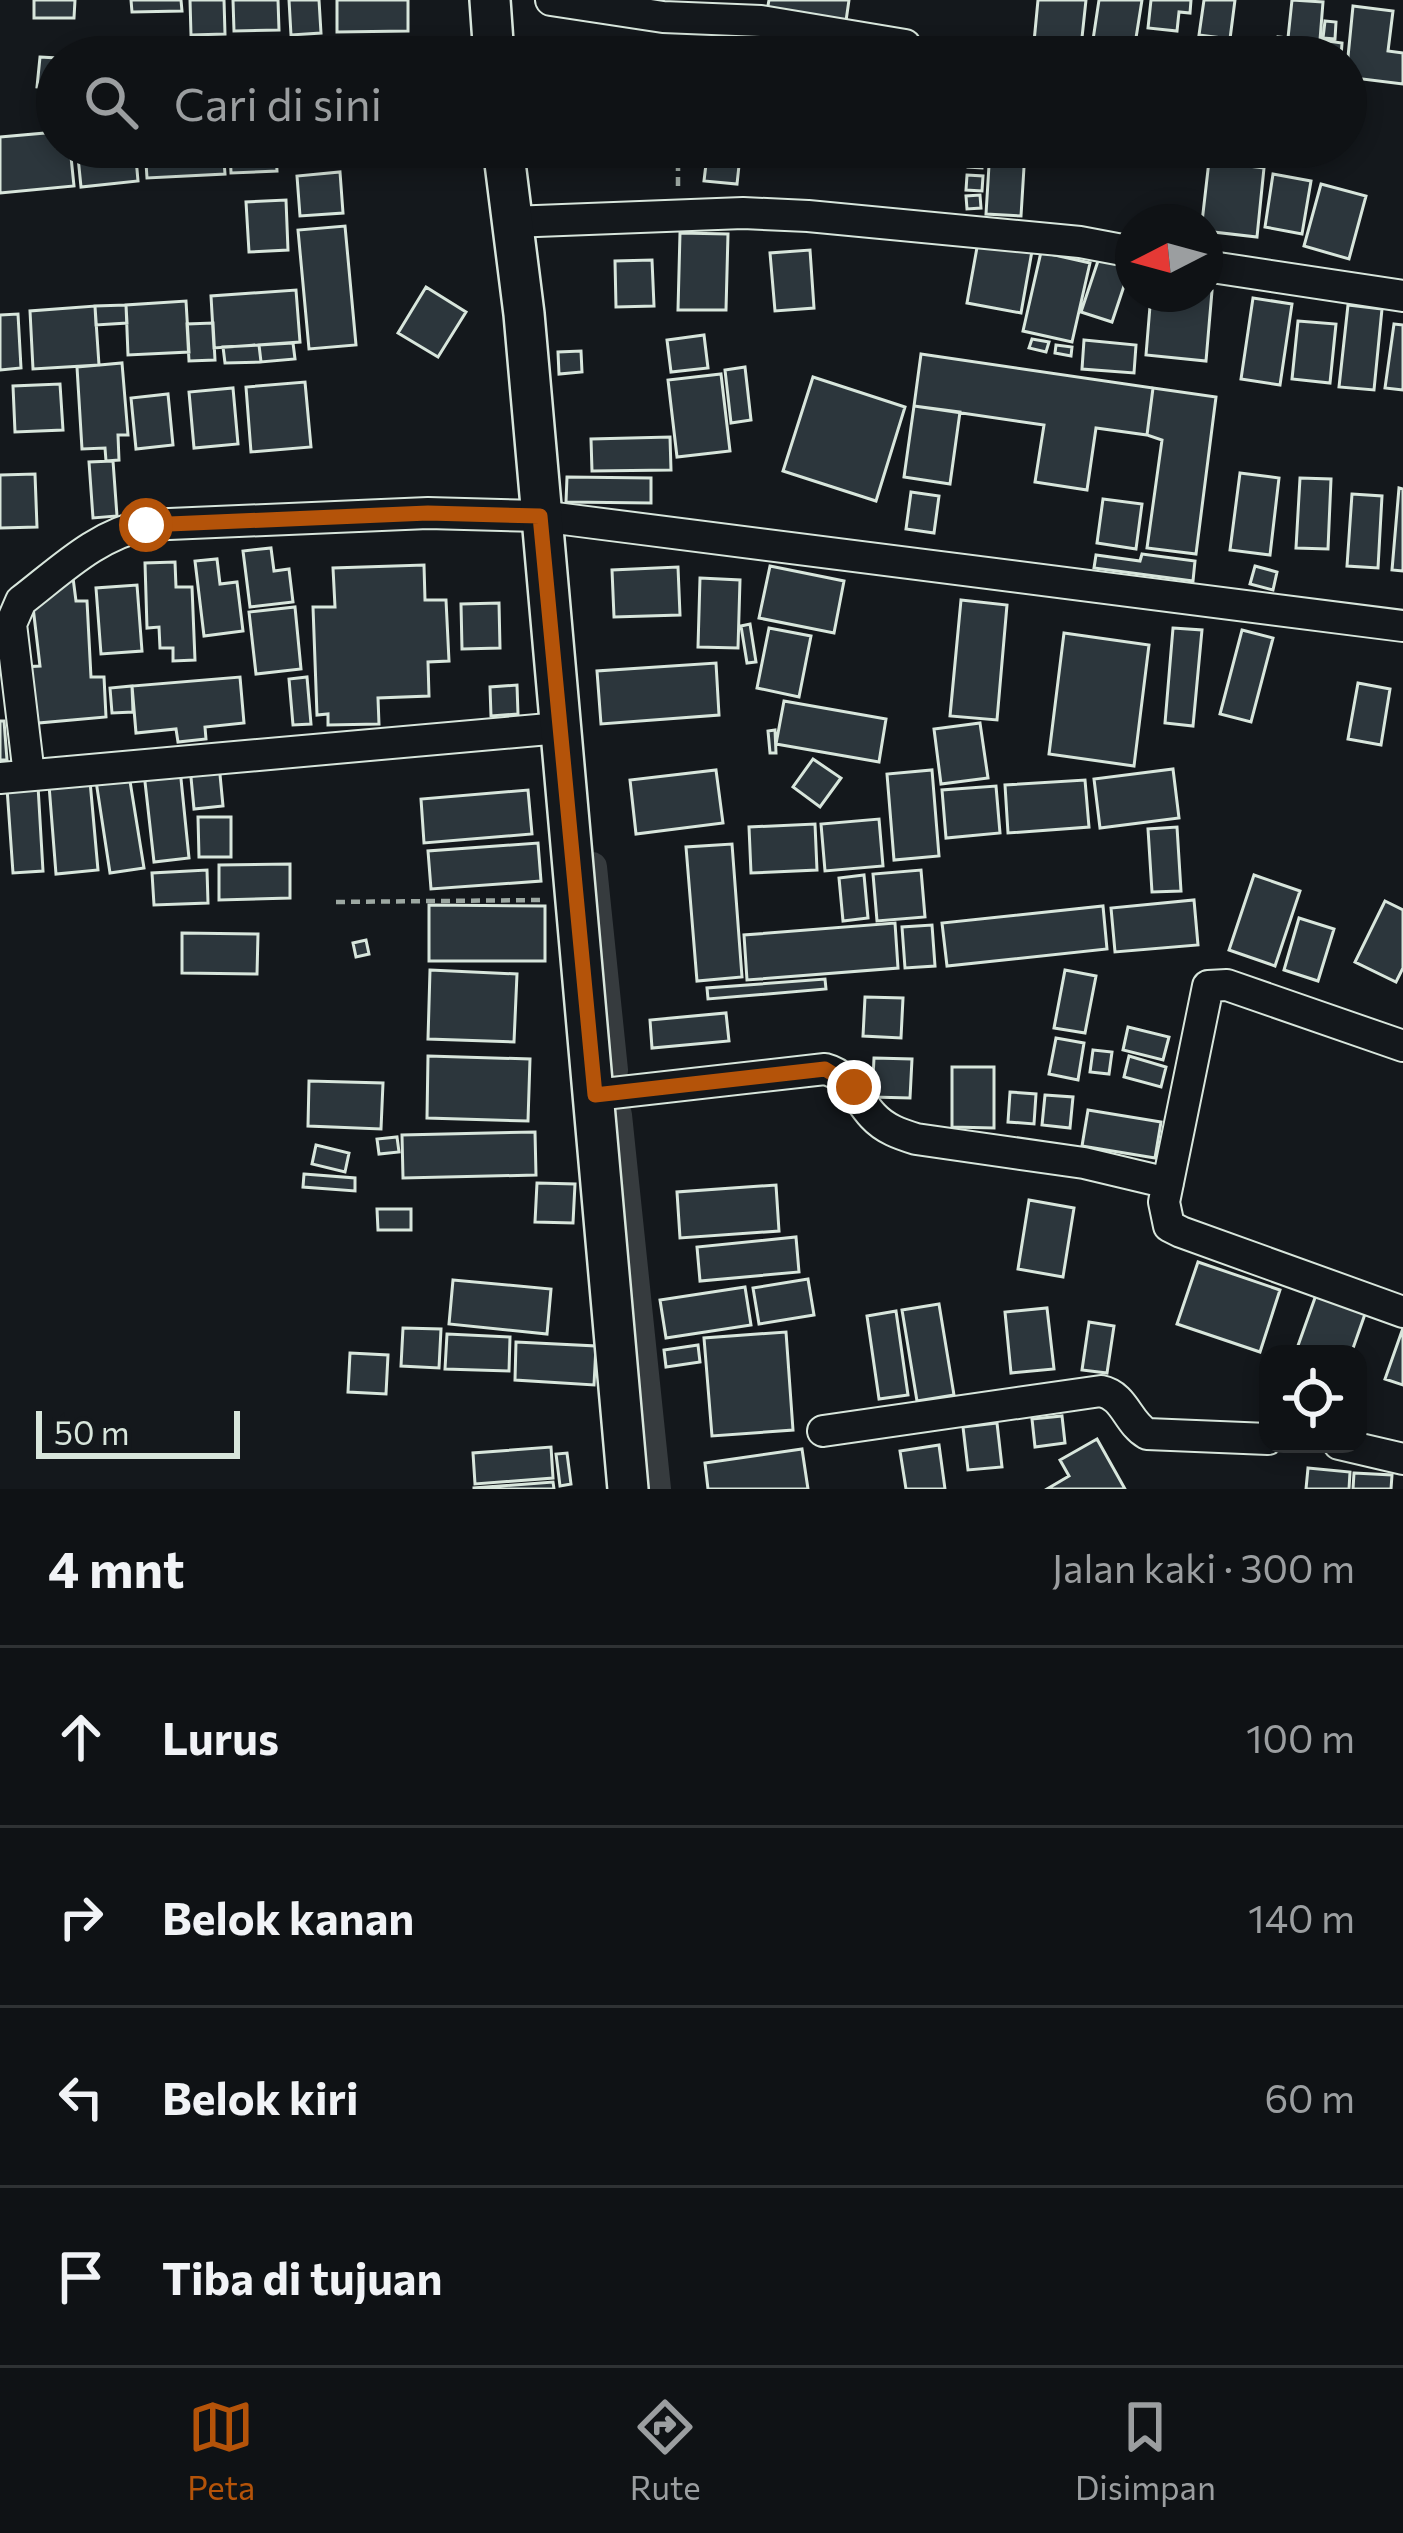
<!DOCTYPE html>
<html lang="id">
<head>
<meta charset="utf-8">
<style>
	body { margin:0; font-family:Commissioner,sans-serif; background:#181b1e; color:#f1f3f6 }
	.controls { position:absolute; right:36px; bottom:36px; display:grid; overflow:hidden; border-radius:24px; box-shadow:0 6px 18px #0003 }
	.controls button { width:108px; height:108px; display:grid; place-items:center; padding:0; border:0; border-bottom:3px solid #2f3234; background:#0f1215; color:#f1f3f6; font:60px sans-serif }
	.compass { position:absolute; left:1115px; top:204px; width:108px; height:108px; border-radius:50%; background:#0f1215; box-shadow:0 6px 18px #0003; rotate:264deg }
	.scale { position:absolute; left:36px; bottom:30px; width:204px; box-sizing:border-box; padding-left:12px; border:6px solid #d8e6dc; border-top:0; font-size:33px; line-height:42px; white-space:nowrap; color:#d8e6dc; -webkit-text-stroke:9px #14181c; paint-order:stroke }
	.stop { position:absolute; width:36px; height:36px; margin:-27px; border:9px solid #b45309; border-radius:50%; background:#fff }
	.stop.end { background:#b45309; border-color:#fff; box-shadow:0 3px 12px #0008 }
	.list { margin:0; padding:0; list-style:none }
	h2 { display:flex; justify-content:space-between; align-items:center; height:156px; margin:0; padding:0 48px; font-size:51px }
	h2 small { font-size:39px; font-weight:400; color:#9b9ea0 }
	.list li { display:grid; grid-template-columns:78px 1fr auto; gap:36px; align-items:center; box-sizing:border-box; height:180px; padding:0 48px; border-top:3px solid #2f3234 }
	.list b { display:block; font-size:45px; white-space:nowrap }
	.list em { font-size:39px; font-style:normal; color:#9b9ea0 }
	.icon { flex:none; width:66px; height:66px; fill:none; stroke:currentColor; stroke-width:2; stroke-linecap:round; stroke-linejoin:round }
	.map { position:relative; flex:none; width:1403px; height:1489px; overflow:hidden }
	.search { position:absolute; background:#0f1215; box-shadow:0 6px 18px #0003; left:36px; right:36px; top:36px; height:132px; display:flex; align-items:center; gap:30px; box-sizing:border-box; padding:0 42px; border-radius:66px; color:#9b9ea0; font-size:45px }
	.sheet { height:876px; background:#0f1215 }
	nav { display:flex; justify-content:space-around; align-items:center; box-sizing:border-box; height:168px; border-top:3px solid #2f3234; background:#0f1215; font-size:33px; color:#9b9ea0 }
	nav a { display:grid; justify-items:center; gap:6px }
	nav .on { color:#b45309 }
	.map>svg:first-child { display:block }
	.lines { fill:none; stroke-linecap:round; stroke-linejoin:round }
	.canal { stroke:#363b3e; stroke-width:30 }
	.building { fill:#2c363c; stroke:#d8e6dc; stroke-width:3 }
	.minor-casing { stroke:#d8e6dc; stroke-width:34 }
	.major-casing { stroke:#d8e6dc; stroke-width:44 }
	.path { stroke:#9da8a2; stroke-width:4.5; stroke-dasharray:9 6; stroke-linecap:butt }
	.minor { stroke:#14181c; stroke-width:30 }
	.major { stroke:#14181c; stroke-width:39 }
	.route { stroke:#b45309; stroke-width:15 }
</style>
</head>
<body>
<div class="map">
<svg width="1403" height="1489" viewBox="0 0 1403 1489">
	<rect width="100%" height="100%" fill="#14181c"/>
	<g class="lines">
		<path class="canal" d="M 592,867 L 613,1070
			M 617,1115 L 656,1489"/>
	</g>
	<path class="building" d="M 34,0 L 75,0 L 74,18 L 34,18 Z
		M 131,0 L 181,0 L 182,11 L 132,12 Z
		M 190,0 L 224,0 L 225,34 L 191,35 Z
		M 233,0 L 278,0 L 279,30 L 234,31 Z
		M 289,0 L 319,0 L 321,33 L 291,35 Z
		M 337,0 L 408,0 L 408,31 L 337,32 Z
		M 769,0 L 849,0 L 846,21 L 767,11 Z
		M 1038,0 L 1086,0 L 1081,47 L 1034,42 Z
		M 1099,0 L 1142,0 L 1133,57 L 1091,53 Z
		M 1151,0 L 1191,0 L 1190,13 L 1179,12 L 1177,31 L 1148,28 Z
		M 1204,0 L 1235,0 L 1230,39 L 1199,35 Z
		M 1292,0 L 1323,2 L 1320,40 L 1342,43 L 1341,57 L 1276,57 L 1278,37 L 1288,38 Z
		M 1353,6 L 1393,11 L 1388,51 L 1403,53 L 1403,84 L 1346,77 Z
		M 1325,21 L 1336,22 L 1335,39 L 1323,38 Z
		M 731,24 L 754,26 L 753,41 L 770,43 L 769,57 L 711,57 L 713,33 L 730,35 Z
		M 40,57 L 57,58 L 57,89 L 37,87 Z
		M 57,132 L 57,147 L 70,147 L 74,186 L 0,193 L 0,137 Z
		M 77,147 L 135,147 L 138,181 L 81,187 Z
		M 145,147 L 223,147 L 225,174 L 147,178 Z
		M 230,147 L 276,147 L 277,171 L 231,173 Z
		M 708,147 L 741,147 L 737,184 L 704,181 Z
		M 1154,147 L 1210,147 L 1209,157 L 1154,151 Z
		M 968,149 L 983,150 L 982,168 L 968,167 Z
		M 990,149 L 1025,151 L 1021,216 L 986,214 Z
		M 1209,161 L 1264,168 L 1257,237 L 1205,231 L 1202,222 Z
		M 340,172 L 343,213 L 300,216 L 297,176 Z
		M 1273,174 L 1311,181 L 1302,234 L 1265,227 Z
		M 967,175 L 983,176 L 982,191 L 966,190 Z
		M 1321,184 L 1366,196 L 1349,259 L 1304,246 Z
		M 980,195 L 981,208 L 967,209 L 966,196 Z
		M 286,200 L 288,250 L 249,252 L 246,202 Z
		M 345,226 L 356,345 L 309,349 L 298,230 Z
		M 680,233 L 728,234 L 726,310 L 678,310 Z
		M 978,242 L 1032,251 L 1021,313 L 967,303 Z
		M 810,250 L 814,308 L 775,311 L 770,253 Z
		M 1041,252 L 1090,263 L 1072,342 L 1023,331 Z
		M 1099,258 L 1130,268 L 1112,322 L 1081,312 Z
		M 652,260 L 654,306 L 616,307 L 615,261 Z
		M 426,287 L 466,312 L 438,357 L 398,333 Z
		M 296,290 L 300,342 L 214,348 L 211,296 Z
		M 1205,291 L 1212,291 L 1206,361 L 1146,355 L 1151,294 L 1205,294 Z
		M 1253,298 L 1292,304 L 1280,385 L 1241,379 Z
		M 186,301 L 189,352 L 128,355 L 126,305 Z
		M 126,305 L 127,323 L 96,325 L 95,306 Z
		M 1348,305 L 1382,309 L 1374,390 L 1339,387 Z
		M 95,306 L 99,365 L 33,369 L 30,311 Z
		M 18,314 L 21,368 L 0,370 L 0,315 Z
		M 1298,321 L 1336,324 L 1330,383 L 1292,379 Z
		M 213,323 L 215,360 L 189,361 L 187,324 Z
		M 1394,324 L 1403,325 L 1403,390 L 1385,388 Z
		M 704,335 L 708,368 L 671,372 L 667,340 Z
		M 1032,339 L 1049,342 L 1046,352 L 1029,348 Z
		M 1084,340 L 1136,345 L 1134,373 L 1082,369 Z
		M 293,343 L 295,359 L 261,362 L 259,345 Z
		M 259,345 L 261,362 L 225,363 L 223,347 Z
		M 1056,345 L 1072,347 L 1071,356 L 1055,353 Z
		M 581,351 L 582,372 L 559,374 L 558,352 Z
		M 921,354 L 1153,388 L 1147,435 L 1096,428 L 1087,490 L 1035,482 L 1044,425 L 914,406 Z
		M 122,363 L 128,435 L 118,435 L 119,460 L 106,461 L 105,448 L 82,449 L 77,367 Z
		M 745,367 L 751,420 L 731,423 L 725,370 Z
		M 721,374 L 730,451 L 677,457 L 668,380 Z
		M 813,377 L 905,407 L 876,501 L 783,471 Z
		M 305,382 L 311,447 L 251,452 L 246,387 Z
		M 60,384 L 63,430 L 15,432 L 13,386 Z
		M 233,388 L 238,444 L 194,448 L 189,392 Z
		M 1153,388 L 1216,397 L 1196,554 L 1147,548 L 1162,440 L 1147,435 Z
		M 168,394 L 173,445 L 136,449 L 131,398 Z
		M 914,406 L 960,412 L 950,484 L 904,477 Z
		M 670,437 L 671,470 L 592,471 L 591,439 Z
		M 113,461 L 117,516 L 93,518 L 89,462 Z
		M 1240,473 L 1279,478 L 1270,555 L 1230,550 Z
		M 35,474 L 37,527 L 0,528 L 0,475 Z
		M 567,477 L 651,478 L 651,503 L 566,502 Z
		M 1300,478 L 1331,479 L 1328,549 L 1296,548 Z
		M 1399,488 L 1403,489 L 1403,571 L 1392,570 Z
		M 911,492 L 939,496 L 934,533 L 906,529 Z
		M 1352,494 L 1382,496 L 1378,568 L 1347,566 Z
		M 1103,499 L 1142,504 L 1136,549 L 1097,543 Z
		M 271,548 L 274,571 L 289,569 L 293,602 L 250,607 L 243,551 Z
		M 1142,554 L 1195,561 L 1193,581 L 1094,568 L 1096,555 L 1140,561 Z
		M 217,559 L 220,584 L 237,582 L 243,631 L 204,636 L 195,561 Z
		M 175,562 L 176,587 L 192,587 L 195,660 L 173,661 L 173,648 L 160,648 L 159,627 L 147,628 L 145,563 Z
		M 424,565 L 425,600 L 446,600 L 449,661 L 428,662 L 429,696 L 378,698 L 379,724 L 328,725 L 328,714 L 317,715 L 313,607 L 335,607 L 333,568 Z
		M 770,566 L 844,581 L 834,633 L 759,618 Z
		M 1255,566 L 1277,572 L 1273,590 L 1250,584 Z
		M 678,567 L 680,615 L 614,617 L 612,570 Z
		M 72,570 L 76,601 L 87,601 L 91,677 L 104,677 L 106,717 L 27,724 L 22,667 L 40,666 L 33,607 Z
		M 700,578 L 740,580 L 738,648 L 698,647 Z
		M 137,585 L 142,651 L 101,654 L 96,588 Z
		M 961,600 L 1007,605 L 997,720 L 950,716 Z
		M 499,603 L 500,648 L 462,649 L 461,604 Z
		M 295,607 L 301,669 L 256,674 L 249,612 Z
		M 750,624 L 756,662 L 747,663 L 741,626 Z
		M 769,628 L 811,636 L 799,697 L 757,688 Z
		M 1173,628 L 1202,630 L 1193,726 L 1165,723 Z
		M 1242,630 L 1273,638 L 1251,722 L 1220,714 Z
		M 1064,633 L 1149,645 L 1134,766 L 1049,754 Z
		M 716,663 L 719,715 L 601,724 L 597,671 Z
		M 240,677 L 244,723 L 205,727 L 206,739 L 178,742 L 176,729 L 136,733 L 132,686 Z
		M 307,677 L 311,724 L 293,725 L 289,679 Z
		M 1358,683 L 1390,689 L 1381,745 L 1348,739 Z
		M 517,685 L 518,714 L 491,716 L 490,687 Z
		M 132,686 L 133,712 L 112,713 L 110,688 Z
		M 784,701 L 886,719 L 879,762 L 776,744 Z
		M 0,721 L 4,721 L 7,760 L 0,760 Z
		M 980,723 L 988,778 L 941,784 L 934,729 Z
		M 775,730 L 776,753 L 770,753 L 768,731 Z
		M 813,759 L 841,778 L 820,807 L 793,787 Z
		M 219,764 L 223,806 L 194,809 L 190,767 Z
		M 180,769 L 189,858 L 154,862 L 144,773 Z
		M 1173,769 L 1179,818 L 1100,828 L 1094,779 Z
		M 716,770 L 723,823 L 636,834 L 630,780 Z
		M 932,770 L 939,856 L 894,860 L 887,774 Z
		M 129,775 L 144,868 L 110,873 L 96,781 Z
		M 1085,780 L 1089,827 L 1008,833 L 1005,785 Z
		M 90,781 L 98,870 L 56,874 L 49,785 Z
		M 38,786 L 43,871 L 13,873 L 7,788 Z
		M 996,786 L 1000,833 L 946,838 L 942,790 Z
		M 528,790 L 532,834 L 424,843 L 421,799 Z
		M 198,817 L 231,817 L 231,857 L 199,857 Z
		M 879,819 L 883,866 L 825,871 L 821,824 Z
		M 815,824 L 817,870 L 751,873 L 749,827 Z
		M 1177,827 L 1181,891 L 1152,892 L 1148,829 Z
		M 538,843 L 541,881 L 431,889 L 428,851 Z
		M 732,844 L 742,977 L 697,981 L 686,847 Z
		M 290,864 L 290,898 L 219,900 L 219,865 Z
		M 207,870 L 208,903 L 154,905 L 152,873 Z
		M 921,870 L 925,917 L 877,921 L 873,874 Z
		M 864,875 L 868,918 L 843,921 L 839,878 Z
		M 1254,875 L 1300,891 L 1275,966 L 1229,950 Z
		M 1194,900 L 1198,945 L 1115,952 L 1111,908 Z
		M 1385,901 L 1403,910 L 1403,968 L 1396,982 L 1355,962 Z
		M 429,905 L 545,906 L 545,961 L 429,961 Z
		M 1103,906 L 1107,949 L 947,966 L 942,923 Z
		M 1299,918 L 1334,929 L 1318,981 L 1284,970 Z
		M 895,923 L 898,968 L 747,980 L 744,935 Z
		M 932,925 L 935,966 L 905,968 L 902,927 Z
		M 182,933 L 258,934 L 257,974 L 182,973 Z
		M 366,940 L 369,954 L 356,957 L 353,943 Z
		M 430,970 L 517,974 L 514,1042 L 428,1039 Z
		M 1065,970 L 1096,976 L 1085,1033 L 1054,1028 Z
		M 825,979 L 826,989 L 708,999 L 707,988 Z
		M 865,997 L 903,998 L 901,1038 L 863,1036 Z
		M 726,1013 L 729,1041 L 652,1048 L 650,1020 Z
		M 1128,1027 L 1169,1037 L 1163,1060 L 1123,1050 Z
		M 1056,1038 L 1084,1043 L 1078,1080 L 1049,1074 Z
		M 1093,1050 L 1112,1052 L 1109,1074 L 1090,1072 Z
		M 428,1056 L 530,1059 L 528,1121 L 427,1118 Z
		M 1129,1056 L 1166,1067 L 1161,1087 L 1124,1077 Z
		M 874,1058 L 912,1059 L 910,1098 L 872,1097 Z
		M 952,1067 L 994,1067 L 994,1128 L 952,1127 Z
		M 309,1081 L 383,1083 L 381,1129 L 308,1126 Z
		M 1010,1092 L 1036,1094 L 1034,1124 L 1008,1122 Z
		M 1045,1095 L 1073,1097 L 1070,1128 L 1042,1125 Z
		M 1088,1110 L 1161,1122 L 1155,1158 L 1082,1146 Z
		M 535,1132 L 536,1175 L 403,1178 L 402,1135 Z
		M 397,1137 L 399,1152 L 379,1154 L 377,1139 Z
		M 316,1145 L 349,1153 L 345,1172 L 312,1164 Z
		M 304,1174 L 355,1178 L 355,1191 L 303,1187 Z
		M 537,1183 L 575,1184 L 573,1223 L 535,1222 Z
		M 776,1185 L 779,1231 L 680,1238 L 677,1192 Z
		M 1029,1200 L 1074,1208 L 1063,1277 L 1018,1269 Z
		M 377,1209 L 411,1209 L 411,1230 L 378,1230 Z
		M 796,1237 L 799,1272 L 700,1281 L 697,1247 Z
		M 1198,1262 L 1280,1290 L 1260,1352 L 1177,1324 Z
		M 808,1279 L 814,1315 L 759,1324 L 753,1288 Z
		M 453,1280 L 551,1289 L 547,1334 L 449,1324 Z
		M 745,1287 L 751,1325 L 666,1338 L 660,1300 Z
		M 1316,1295 L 1365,1314 L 1351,1354 L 1295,1354 Z
		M 939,1304 L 954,1395 L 917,1401 L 902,1310 Z
		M 1047,1308 L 1054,1369 L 1011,1373 L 1005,1312 Z
		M 896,1311 L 908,1395 L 879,1399 L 867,1316 Z
		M 1089,1322 L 1114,1326 L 1107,1373 L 1082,1370 Z
		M 403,1328 L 441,1329 L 439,1368 L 401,1366 Z
		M 1403,1328 L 1403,1385 L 1385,1379 Z
		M 786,1332 L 793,1430 L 712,1436 L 704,1338 Z
		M 447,1334 L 510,1337 L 509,1371 L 445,1369 Z
		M 516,1342 L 596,1346 L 594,1385 L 515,1380 Z
		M 698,1345 L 700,1362 L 666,1367 L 664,1350 Z
		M 350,1353 L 388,1355 L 386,1394 L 348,1392 Z
		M 1062,1416 L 1065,1443 L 1035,1447 L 1032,1419 Z
		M 997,1423 L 1002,1467 L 968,1470 L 963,1427 Z
		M 1097,1439 L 1125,1489 L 1047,1489 L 1069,1476 L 1060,1460 Z
		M 939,1445 L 945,1489 L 906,1489 L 900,1451 Z
		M 551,1447 L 553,1478 L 475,1484 L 473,1453 Z
		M 802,1449 L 808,1489 L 708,1489 L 705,1463 Z
		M 567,1453 L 571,1484 L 560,1486 L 556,1454 Z
		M 1308,1468 L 1350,1472 L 1349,1489 L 1306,1489 Z
		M 1354,1473 L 1392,1475 L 1391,1489 L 1353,1489 Z
		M 553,1482 L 554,1489 L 474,1489 L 474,1488 Z"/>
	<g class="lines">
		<defs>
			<path id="minor" d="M 551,0 L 663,17 L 761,21 L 905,45
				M 511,222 L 743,213 L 808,216 L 1080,242 L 1133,252
				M 1205,266 L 1403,296
				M 29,775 L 11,624 L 21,601 C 59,572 97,534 146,525 L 428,513 L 540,516 L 1403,626
				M 0,778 L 560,728
				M 1403,1046 L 1227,985 L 1208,986 L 1164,1202 L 1169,1226 L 1181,1232 L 1403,1312
				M 595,1095 L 825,1069 C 851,1076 856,1098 873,1116 C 885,1129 900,1134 916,1139 L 1084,1163 L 1168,1183
				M 823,1431 L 1101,1391 C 1125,1396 1127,1422 1147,1434 L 1268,1439
				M 1339,1444 L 1403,1459"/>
			<path id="major" d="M 490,0 L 494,57
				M 503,147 L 524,314 L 628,1489"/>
		</defs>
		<use href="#minor" class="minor-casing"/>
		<use href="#major" class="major-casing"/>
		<path class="path" d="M 935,48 L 1025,57
			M 678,186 L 678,147
			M 336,902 L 540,900"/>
		<use href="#minor" class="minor"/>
		<use href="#major" class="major"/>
	</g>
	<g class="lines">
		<path class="route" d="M 146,525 L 428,513 L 540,516 L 595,1095 L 825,1069 L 854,1087"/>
	</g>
</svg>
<div class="controls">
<button><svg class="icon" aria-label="locate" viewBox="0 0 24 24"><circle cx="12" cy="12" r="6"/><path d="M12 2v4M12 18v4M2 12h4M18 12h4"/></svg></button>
</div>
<svg class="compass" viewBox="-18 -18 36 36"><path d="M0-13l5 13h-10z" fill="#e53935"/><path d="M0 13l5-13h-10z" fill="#9b9ea0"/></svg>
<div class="scale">50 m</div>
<div class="stop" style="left:146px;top:525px"></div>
<div class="stop end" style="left:854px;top:1087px"></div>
<div class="search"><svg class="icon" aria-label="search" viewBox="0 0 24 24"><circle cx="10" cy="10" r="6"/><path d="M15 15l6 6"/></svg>Cari di sini</div>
</div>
<section class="sheet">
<h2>4 mnt<small>Jalan kaki · 300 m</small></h2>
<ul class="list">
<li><svg class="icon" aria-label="ahead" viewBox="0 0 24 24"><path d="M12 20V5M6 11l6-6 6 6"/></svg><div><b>Lurus</b></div><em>100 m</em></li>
<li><svg class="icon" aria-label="right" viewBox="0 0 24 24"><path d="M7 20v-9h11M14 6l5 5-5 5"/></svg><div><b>Belok kanan</b></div><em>140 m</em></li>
<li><svg class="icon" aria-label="left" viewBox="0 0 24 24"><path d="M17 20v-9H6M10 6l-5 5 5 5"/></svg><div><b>Belok kiri</b></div><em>60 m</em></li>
<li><svg class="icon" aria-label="arrive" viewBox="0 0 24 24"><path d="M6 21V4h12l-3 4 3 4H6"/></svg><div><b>Tiba di tujuan</b></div></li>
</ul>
</section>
<nav>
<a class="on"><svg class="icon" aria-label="map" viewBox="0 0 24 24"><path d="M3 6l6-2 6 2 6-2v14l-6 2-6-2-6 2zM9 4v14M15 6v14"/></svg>Peta</a>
<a><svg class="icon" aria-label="directions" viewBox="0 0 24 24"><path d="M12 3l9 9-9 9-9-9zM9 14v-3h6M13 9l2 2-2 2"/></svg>Rute</a>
<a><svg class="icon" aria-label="saved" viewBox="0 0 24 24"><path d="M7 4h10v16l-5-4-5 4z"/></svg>Disimpan</a>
</nav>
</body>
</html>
